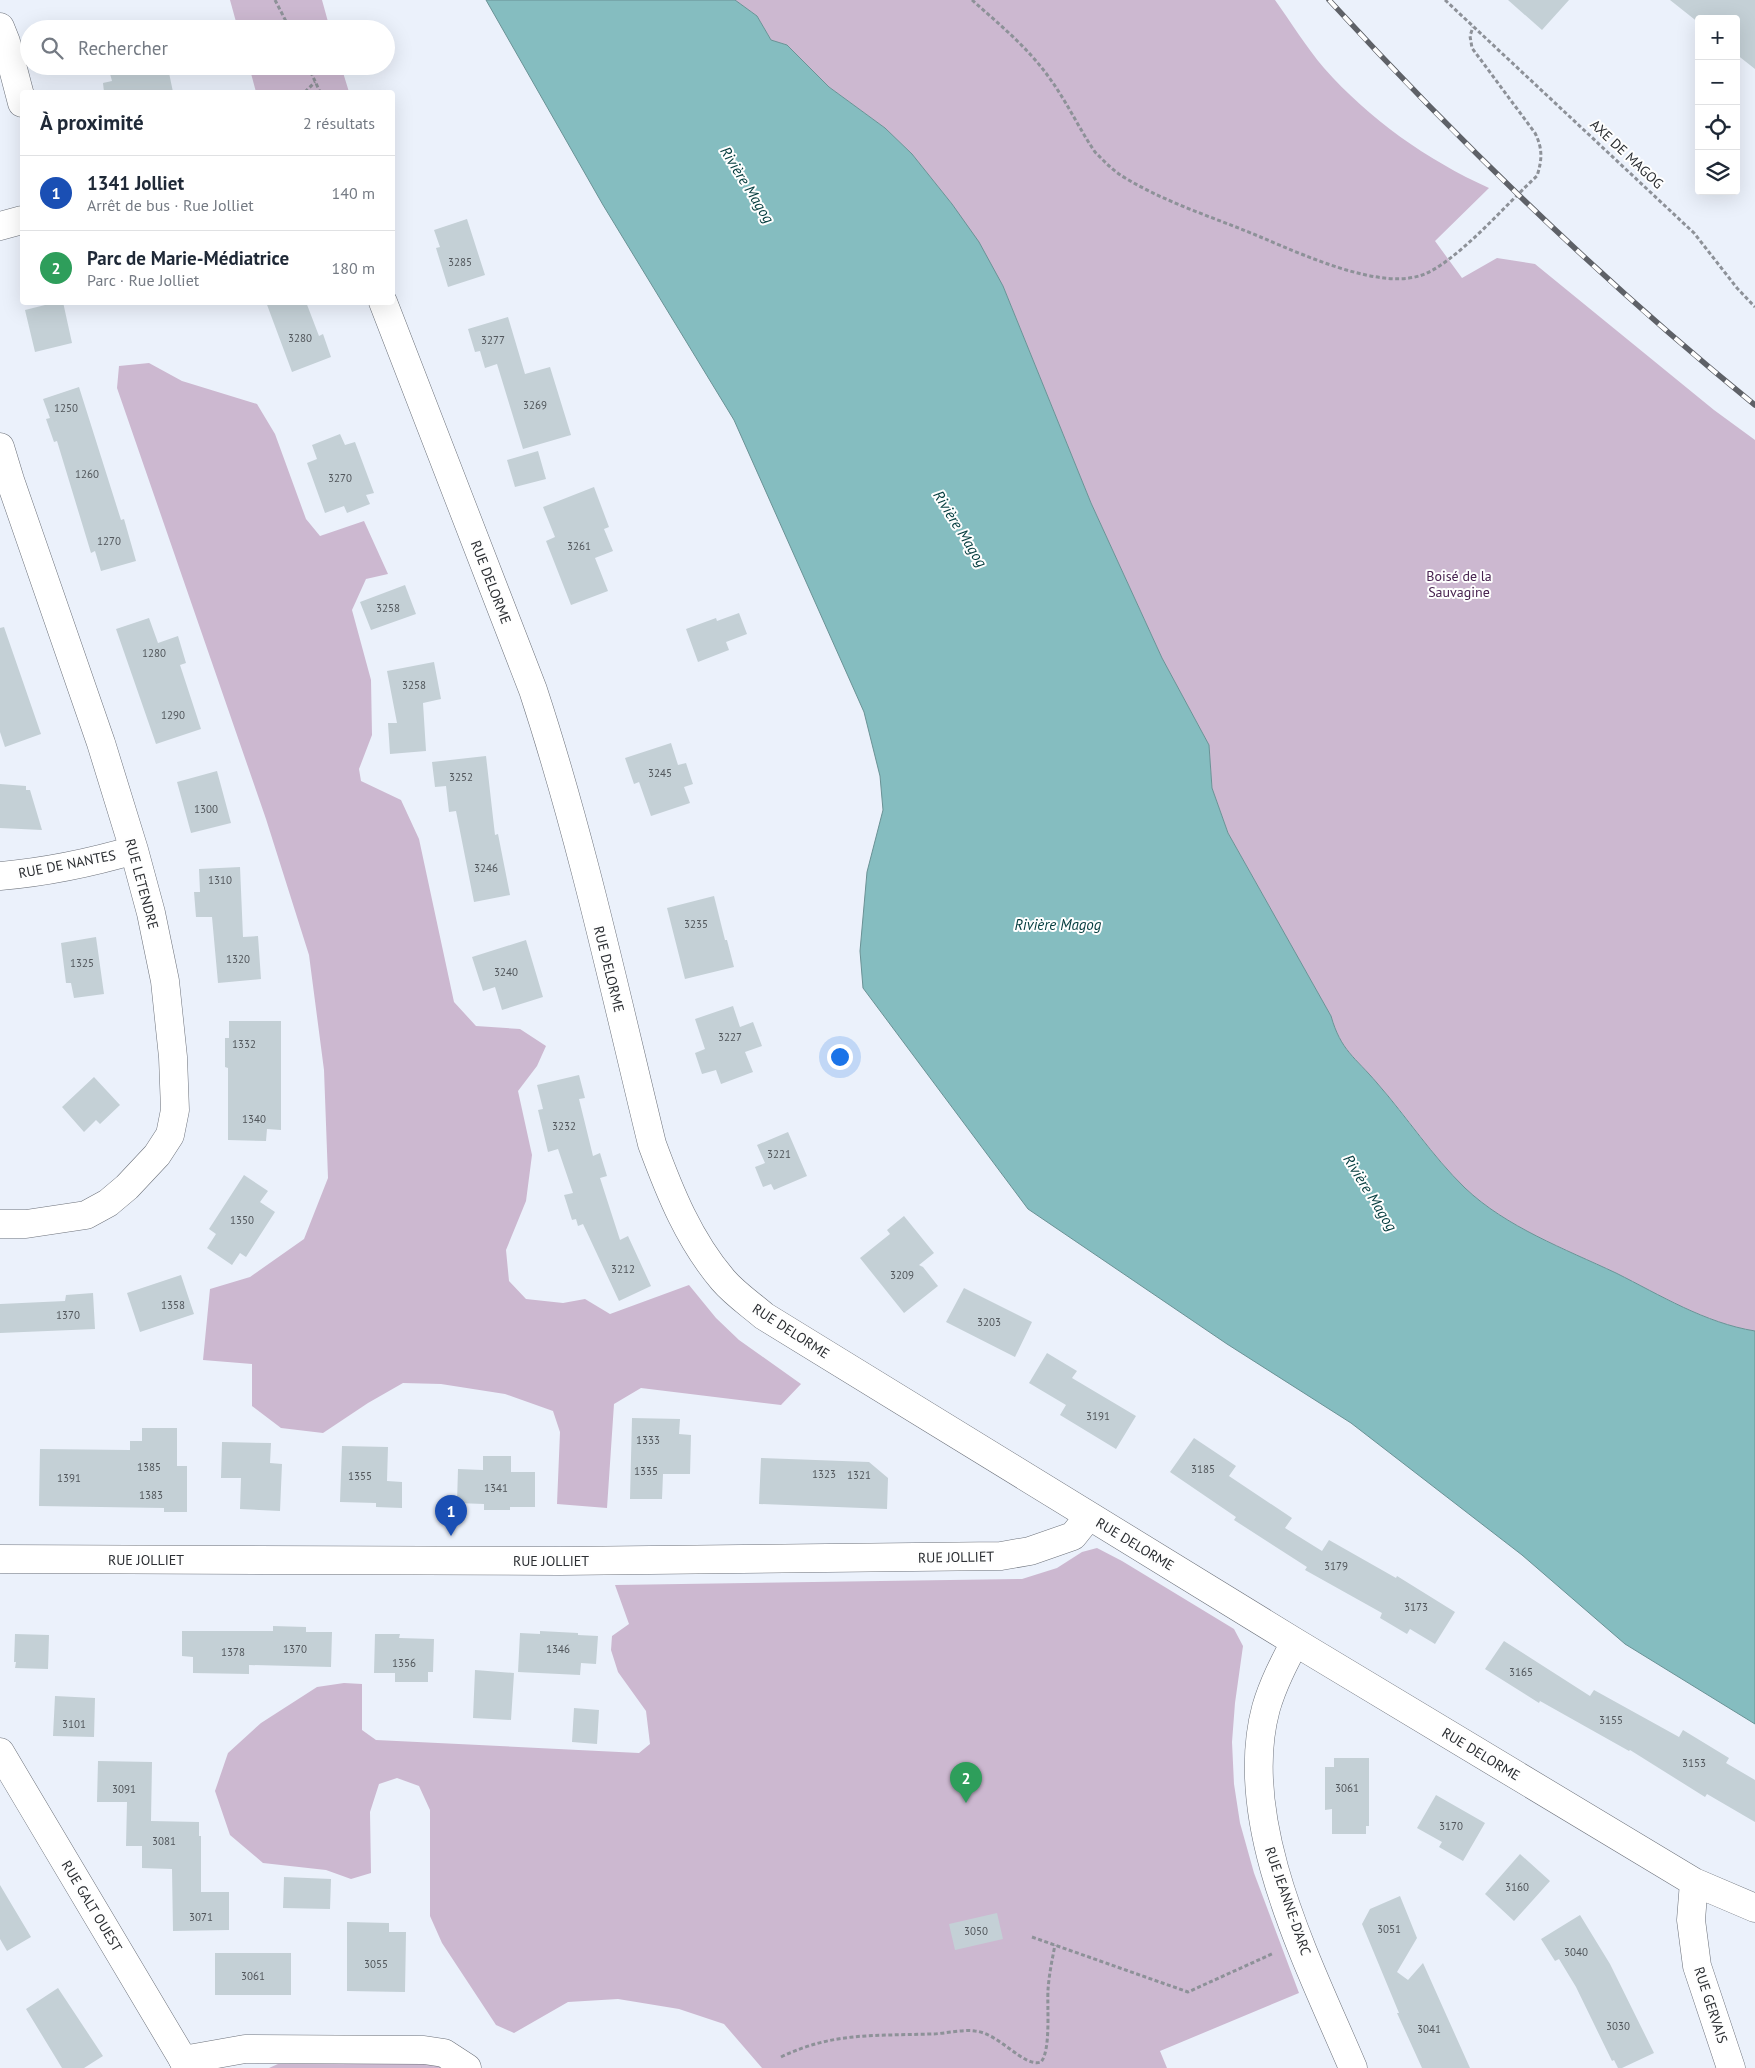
<!DOCTYPE html>
<html lang="fr">
<head>
<meta charset="utf-8">
<style>
	body { margin:0; font-family:"PT Sans",sans-serif; background:#f6f6f7; color:#1f2937 }
	.controls { position:absolute; right:15px; top:15px; display:grid; overflow:hidden; border-radius:5px; box-shadow:0 5px 20px #0002 }
	.controls button { width:45px; height:45px; display:grid; place-items:center; padding:0; border:0; border-bottom:1px solid #e0e1e3; background:#fff; color:#1f2937; font:25px sans-serif }
	.you { position:absolute; left:839px; top:1056px; width:18px; height:18px; margin:-12px; border:4px solid #fff; border-radius:50%; background:#1a73e8; box-shadow:0 0 0 8px #1a73e833 }
	.badge { display:grid; place-items:center; width:32px; height:32px; border-radius:50%; background:#6e6c0a; color:#fff; font-size:16px; font-weight:700 }
	.pin { position:absolute; translate:-50% -41px; filter:drop-shadow(0 1px 2px #0008) }
	.pin::after { content:''; position:absolute; top:26px; width:18px; height:15px; background:inherit; clip-path:polygon(0 0,100% 0,50% 100%) }
	.list { margin:0; padding:0; list-style:none }
	h2 { display:flex; justify-content:space-between; align-items:center; height:65px; margin:0; padding:0 20px; font-size:21px }
	h2 small { font-size:16px; font-weight:400; color:#747a83 }
	.list li { display:grid; grid-template-columns:32px 1fr auto; gap:15px; align-items:center; box-sizing:border-box; height:75px; padding:0 20px; border-top:1px solid #e0e1e3 }
	.list b { display:block; font-size:19px; white-space:nowrap }
	.list p { margin:0; font-size:16px; white-space:nowrap; color:#747a83 }
	.list em { font-size:16px; font-style:normal; color:#747a83 }
	.icon { flex:none; width:28px; height:28px; fill:none; stroke:currentColor; stroke-width:2; stroke-linecap:round; stroke-linejoin:round }
	.map { position:relative; flex:none; width:1755px; height:2068px; overflow:hidden }
	.search { position:absolute; background:#fff; box-shadow:0 5px 20px #0002; left:20px; top:20px; width:375px; height:55px; display:flex; align-items:center; gap:12px; box-sizing:border-box; padding:0 18px; border-radius:28px; color:#747a83; font-size:19px }
	.panel { position:absolute; background:#fff; box-shadow:0 5px 20px #0002; left:20px; top:90px; width:375px; height:215px; border-radius:5px }
	.map>svg:first-child { display:block }
	.green { fill:#ccb8d0 }
	.water { fill:#85bdc0; stroke:#6a9295 }
	.building { fill:#c4d0d6 }
	.lines { fill:none; stroke-linecap:round; stroke-linejoin:round }
	.minor-casing { stroke:#6d727b; stroke-width:29 }
	.tertiary-casing { stroke:#6d727b; stroke-width:29 }
	.path { stroke:#8d9198; stroke-width:3; stroke-dasharray:4 2.5; stroke-linecap:butt }
	.minor { stroke:#fff; stroke-width:28 }
	.tertiary { stroke:#fff; stroke-width:28 }
	.rail-casing { stroke:#5e6167; stroke-width:5.5 }
	.rail { stroke:#fefefe; stroke-width:4; stroke-dasharray:11; stroke-linecap:butt }
	.labels { text-anchor:middle; stroke-width:4; stroke-linejoin:round; paint-order:stroke }
	.number-label { font-size:11px; fill:#51565b }
	.street-label { font-size:14px; fill:#2b2e32; stroke:#fefefe }
	.park-label { font-size:14px; fill:#482350; stroke:#fefefe }
	.water-label { font-size:15px; font-style:italic; fill:#043c3e; stroke:#fefefe }
</style>
</head>
<body>
<div class="map">
<svg width="1755" height="2068" viewBox="0 0 1755 2068">
	<rect width="100%" height="100%" fill="#ebf1fb"/>
	<path class="green" d="M 230,0 L 322,0 L 330,29 L 238,29 Z
		M 735,0 L 1275,0 C 1291,22 1306,47 1324,68 C 1369,119 1427,160 1489,188 L 1435,241 L 1462,278 L 1497,258 L 1535,264 L 1714,410 L 1755,440 L 1755,1331 C 1705,1323 1660,1295 1616,1273 C 1565,1249 1506,1227 1465,1188 C 1432,1156 1408,1117 1377,1083 C 1355,1057 1341,1051 1331,1016 L 1228,833 L 1212,788 L 1209,745 L 1162,658 L 1091,503 L 1003,286 L 952,204 L 912,154 L 885,128 L 829,87 L 787,45 L 771,40 L 757,16 Z
		M 249,66 L 341,66 L 349,92 L 256,92 Z
		M 149,363 L 182,381 L 257,404 L 275,434 L 306,519 L 320,536 L 364,521 L 388,574 L 366,579 L 352,610 L 371,680 L 372,735 L 359,769 L 361,781 L 401,800 L 419,839 L 454,1002 L 476,1026 L 520,1029 L 546,1046 L 537,1066 L 518,1091 L 532,1155 L 526,1201 L 506,1250 L 509,1281 L 526,1299 L 563,1303 L 585,1299 L 610,1314 L 689,1285 L 716,1318 L 739,1340 L 801,1384 L 781,1405 L 641,1388 L 614,1404 L 607,1508 L 557,1504 L 560,1432 L 553,1411 L 505,1394 L 441,1384 L 403,1383 L 368,1403 L 323,1433 L 281,1428 L 252,1406 L 252,1364 L 203,1360 L 210,1289 L 250,1277 L 304,1239 L 328,1178 L 324,1070 L 309,955 L 266,819 L 117,388 L 119,366 Z
		M 1097,1548 L 1122,1561 L 1234,1629 L 1243,1646 L 1235,1703 L 1232,1742 L 1234,1784 L 1240,1823 L 1254,1873 L 1299,1993 L 1160,2051 L 1167,2068 L 762,2068 L 724,2024 L 679,2009 L 618,1999 L 568,2002 L 514,2033 L 496,2025 L 442,1943 L 430,1916 L 430,1810 L 419,1786 L 397,1778 L 379,1784 L 370,1812 L 371,1873 L 351,1879 L 326,1870 L 263,1863 L 230,1835 L 215,1791 L 228,1753 L 261,1723 L 317,1687 L 344,1683 L 362,1684 L 362,1730 L 376,1740 L 639,1753 L 650,1744 L 646,1711 L 618,1672 L 611,1650 L 612,1636 L 629,1624 L 615,1585 L 1022,1579 L 1057,1568 L 1082,1552 Z
		M 421,2062 L 446,2068 L 269,2068 L 278,2064 Z"/>
	<path class="water" d="M 486,0 L 735,0 L 757,16 L 771,40 L 787,45 L 829,87 L 885,128 L 912,154 L 952,204 L 979,242 L 1003,286 L 1091,503 L 1162,658 L 1209,745 L 1212,788 L 1228,833 L 1331,1016 C 1341,1051 1355,1057 1377,1083 C 1407,1117 1432,1156 1465,1188 C 1506,1227 1565,1249 1616,1273 C 1660,1295 1705,1323 1755,1331 L 1755,1724 L 1625,1644 L 1522,1555 L 1351,1423 L 1227,1344 L 1028,1209 L 863,988 L 860,951 L 867,872 L 883,810 L 880,776 L 864,712 L 734,420 L 603,205 Z"/>
	<path class="building" d="M 1508,0 L 1569,0 L 1542,30 Z
		M 1670,0 L 1755,0 L 1755,69 L 1736,54 L 1736,19 L 1699,19 L 1699,23 Z
		M 124,66 L 148,66 L 149,73 L 168,68 L 173,92 L 104,92 L 103,83 L 112,81 L 109,70 Z
		M 467,219 L 485,275 L 448,287 L 436,248 L 440,247 L 434,230 Z
		M 57,302 L 63,302 L 72,343 L 35,352 L 25,310 Z
		M 266,302 L 306,302 L 319,336 L 323,334 L 331,357 L 292,372 Z
		M 508,317 L 525,374 L 550,367 L 571,435 L 523,449 L 497,364 L 485,368 L 480,351 L 475,352 L 468,329 Z
		M 79,387 L 121,520 L 124,519 L 136,561 L 101,571 L 95,551 L 91,553 L 57,441 L 54,442 L 46,419 L 50,418 L 43,399 Z
		M 340,434 L 345,445 L 355,442 L 374,493 L 366,495 L 370,504 L 347,513 L 344,506 L 325,513 L 307,463 L 317,459 L 312,445 Z
		M 538,451 L 546,479 L 515,487 L 507,460 Z
		M 594,487 L 609,527 L 604,529 L 613,551 L 595,558 L 608,591 L 571,605 L 546,541 L 555,537 L 543,507 Z
		M 405,585 L 416,614 L 371,630 L 360,602 Z
		M 739,613 L 747,634 L 726,642 L 729,650 L 698,662 L 686,629 L 716,618 L 717,621 Z
		M 149,618 L 158,643 L 178,636 L 186,663 L 180,665 L 201,729 L 156,744 L 116,629 Z
		M 4,627 L 41,734 L 5,747 L 0,732 L 0,628 Z
		M 434,662 L 441,699 L 423,703 L 426,751 L 390,754 L 388,723 L 397,723 L 387,671 Z
		M 671,743 L 678,765 L 686,763 L 693,784 L 684,787 L 690,803 L 651,816 L 639,782 L 634,784 L 625,758 Z
		M 486,756 L 495,835 L 498,834 L 510,895 L 474,902 L 456,811 L 449,812 L 446,786 L 435,787 L 432,762 Z
		M 217,771 L 231,823 L 191,833 L 177,782 Z
		M 0,784 L 26,786 L 26,790 L 30,790 L 42,830 L 0,828 Z
		M 240,867 L 243,937 L 258,936 L 261,979 L 218,983 L 212,917 L 196,917 L 194,892 L 200,892 L 199,869 Z
		M 714,896 L 725,940 L 727,940 L 734,967 L 685,979 L 667,908 Z
		M 96,937 L 104,994 L 74,998 L 71,983 L 66,983 L 61,943 Z
		M 526,940 L 543,997 L 502,1010 L 495,987 L 483,991 L 472,957 Z
		M 733,1006 L 740,1027 L 753,1022 L 762,1046 L 745,1052 L 753,1072 L 721,1084 L 716,1070 L 702,1074 L 695,1053 L 705,1049 L 695,1019 Z
		M 229,1021 L 281,1021 L 281,1130 L 267,1129 L 266,1141 L 228,1140 L 228,1068 L 225,1067 L 225,1038 L 229,1038 Z
		M 579,1075 L 585,1098 L 579,1099 L 593,1156 L 600,1153 L 607,1176 L 600,1178 L 620,1240 L 628,1236 L 651,1286 L 619,1301 L 583,1224 L 578,1226 L 576,1219 L 572,1220 L 564,1195 L 573,1193 L 558,1149 L 548,1152 L 538,1110 L 543,1109 L 537,1085 Z
		M 94,1077 L 120,1105 L 100,1124 L 96,1120 L 84,1132 L 62,1107 Z
		M 788,1132 L 807,1176 L 774,1190 L 771,1184 L 763,1187 L 755,1167 L 765,1163 L 757,1145 Z
		M 244,1175 L 268,1191 L 260,1202 L 275,1212 L 246,1257 L 240,1253 L 232,1265 L 207,1248 L 216,1234 L 209,1229 Z
		M 904,1216 L 934,1253 L 919,1265 L 923,1267 L 938,1286 L 904,1313 L 860,1258 L 890,1234 L 887,1230 Z
		M 181,1275 L 194,1314 L 140,1332 L 127,1293 Z
		M 964,1288 L 1032,1322 L 1015,1357 L 946,1322 Z
		M 93,1293 L 95,1329 L 0,1333 L 0,1304 L 65,1301 L 66,1295 Z
		M 1047,1353 L 1077,1371 L 1072,1378 L 1136,1416 L 1116,1449 L 1060,1415 L 1066,1405 L 1029,1383 Z
		M 632,1418 L 680,1419 L 679,1434 L 691,1435 L 690,1474 L 663,1474 L 662,1499 L 630,1499 Z
		M 142,1428 L 177,1428 L 177,1466 L 187,1466 L 187,1512 L 164,1512 L 164,1508 L 39,1506 L 40,1449 L 130,1450 L 130,1441 L 142,1441 Z
		M 1194,1438 L 1236,1466 L 1229,1476 L 1292,1518 L 1285,1528 L 1322,1551 L 1329,1540 L 1396,1578 L 1397,1576 L 1455,1612 L 1435,1644 L 1410,1629 L 1407,1634 L 1380,1618 L 1382,1613 L 1305,1570 L 1307,1567 L 1234,1520 L 1236,1517 L 1170,1472 Z
		M 222,1442 L 271,1443 L 270,1463 L 282,1464 L 280,1511 L 240,1509 L 241,1478 L 221,1478 Z
		M 342,1446 L 388,1447 L 387,1481 L 402,1482 L 402,1508 L 376,1507 L 376,1503 L 340,1502 Z
		M 483,1456 L 511,1456 L 511,1472 L 535,1472 L 535,1507 L 510,1507 L 510,1510 L 484,1510 L 484,1504 L 457,1503 L 458,1469 L 483,1470 Z
		M 761,1458 L 869,1462 L 888,1478 L 887,1509 L 759,1504 Z
		M 273,1626 L 306,1627 L 306,1632 L 332,1632 L 331,1667 L 249,1665 L 249,1674 L 193,1673 L 193,1657 L 182,1656 L 182,1631 L 273,1631 Z
		M 540,1631 L 578,1633 L 578,1635 L 598,1636 L 596,1664 L 581,1663 L 580,1675 L 518,1672 L 520,1633 L 540,1634 Z
		M 15,1634 L 49,1635 L 48,1669 L 15,1668 L 16,1662 L 14,1662 Z
		M 375,1634 L 400,1634 L 399,1638 L 434,1639 L 433,1672 L 428,1672 L 428,1682 L 395,1682 L 395,1673 L 374,1673 Z
		M 1504,1641 L 1590,1696 L 1594,1690 L 1679,1737 L 1683,1730 L 1729,1758 L 1726,1763 L 1755,1780 L 1755,1822 L 1707,1794 L 1705,1797 L 1630,1750 L 1629,1751 L 1540,1701 L 1539,1703 L 1485,1669 Z
		M 475,1670 L 514,1673 L 511,1720 L 473,1718 Z
		M 55,1696 L 95,1698 L 94,1737 L 53,1736 Z
		M 574,1708 L 599,1710 L 597,1744 L 572,1742 Z
		M 1334,1758 L 1369,1758 L 1369,1826 L 1366,1826 L 1366,1834 L 1332,1834 L 1332,1809 L 1325,1810 L 1325,1767 L 1334,1767 Z
		M 98,1761 L 152,1762 L 151,1821 L 199,1822 L 199,1836 L 201,1836 L 201,1892 L 229,1892 L 229,1930 L 173,1931 L 172,1869 L 142,1868 L 142,1846 L 126,1846 L 127,1802 L 97,1802 Z
		M 1436,1795 L 1485,1823 L 1463,1861 L 1439,1847 L 1442,1842 L 1417,1828 Z
		M 1520,1854 L 1550,1881 L 1514,1921 L 1485,1894 Z
		M 284,1877 L 331,1879 L 330,1909 L 283,1908 Z
		M 0,1885 L 31,1937 L 7,1951 L 0,1939 Z
		M 1400,1896 L 1417,1938 L 1397,1972 L 1408,1980 L 1423,1963 L 1470,2068 L 1422,2068 L 1397,2013 L 1399,2013 L 1362,1924 L 1370,1909 Z
		M 997,1913 L 1003,1939 L 955,1950 L 949,1924 Z
		M 1580,1915 L 1610,1964 L 1654,2053 L 1622,2068 L 1618,2068 L 1614,2060 L 1612,2061 L 1576,1987 L 1559,1959 L 1555,1961 L 1541,1939 Z
		M 347,1922 L 389,1923 L 389,1932 L 406,1932 L 405,1992 L 347,1991 Z
		M 215,1953 L 291,1953 L 291,1995 L 215,1995 Z
		M 58,1988 L 103,2056 L 84,2068 L 62,2068 L 26,2009 Z"/>
	<g class="lines">
		<defs>
			<path id="minor" d="M 0,27 L 6,42 L 22,103
				M 0,226 L 22,220
				M 383,302 L 533,690 C 582,839 615,992 652,1144 C 670,1193 689,1240 723,1280 C 735,1294 750,1304 764,1316 L 1295,1642 L 1694,1882 L 1755,1908
				M 0,447 L 10,480 L 101,743 L 134,850 L 151,913 L 165,981 L 173,1057 L 175,1110 L 170,1135 L 157,1155 L 127,1187 L 108,1203 L 86,1215 L 26,1224 L 0,1224
				M 0,876 C 46,872 90,863 134,850
				M 0,1559 L 560,1561 L 1001,1556 L 1030,1551 L 1073,1536 L 1089,1516
				M 1295,1642 C 1284,1663 1273,1684 1266,1708 C 1235,1823 1309,1964 1353,2068
				M 1694,1882 L 1691,1920 L 1697,1966 L 1731,2068
				M 183,2060 L 245,2049 L 424,2050 L 444,2053 L 467,2068"/>
			<path id="tertiary" d="M 0,1752 L 188,2068"/>
		</defs>
		<use href="#minor" class="minor-casing"/>
		<use href="#tertiary" class="tertiary-casing"/>
		<path class="path" d="M 275,0 L 290,29
			M 972,0 C 999,24 1027,47 1048,76 C 1066,100 1078,127 1095,152 C 1105,162 1114,172 1127,179 C 1162,200 1203,214 1241,229 C 1287,247 1371,290 1419,276 C 1454,266 1508,202 1537,176 C 1542,160 1543,149 1535,133 L 1472,48 L 1470,36 L 1473,27
			M 1445,0 L 1694,233 L 1737,288 L 1755,307
			M 308,66 L 320,92
			M 305,92 L 315,82
			M 1032,1937 L 1188,1992 L 1274,1953
			M 781,2057 C 833,2032 874,2036 930,2034 C 945,2034 961,2029 975,2031 C 999,2033 1024,2068 1041,2062 C 1051,2050 1047,2007 1048,1990 C 1049,1975 1052,1960 1055,1945"/>
		<use href="#minor" class="minor"/>
		<use href="#tertiary" class="tertiary"/>
		<defs>
			<path id="rail" d="M 1329,0 C 1462,145 1602,281 1755,405"/>
		</defs>
		<use href="#rail" class="rail-casing"/>
		<use href="#rail" class="rail"/>
	</g>
	<g class="labels">
		<g class="number-label">
			<text x="460" y="266">3285</text>
			<text x="300" y="342">3280</text>
			<text x="493" y="344">3277</text>
			<text x="535" y="409">3269</text>
			<text x="66" y="412">1250</text>
			<text x="87" y="478">1260</text>
			<text x="340" y="482">3270</text>
			<text x="109" y="545">1270</text>
			<text x="579" y="550">3261</text>
			<text x="388" y="612">3258</text>
			<text x="154" y="657">1280</text>
			<text x="414" y="689">3258</text>
			<text x="173" y="719">1290</text>
			<text x="660" y="777">3245</text>
			<text x="461" y="781">3252</text>
			<text x="206" y="813">1300</text>
			<text x="486" y="872">3246</text>
			<text x="220" y="884">1310</text>
			<text x="696" y="928">3235</text>
			<text x="238" y="963">1320</text>
			<text x="82" y="967">1325</text>
			<text x="506" y="976">3240</text>
			<text x="730" y="1041">3227</text>
			<text x="244" y="1048">1332</text>
			<text x="254" y="1123">1340</text>
			<text x="564" y="1130">3232</text>
			<text x="779" y="1158">3221</text>
			<text x="242" y="1224">1350</text>
			<text x="623" y="1273">3212</text>
			<text x="902" y="1279">3209</text>
			<text x="173" y="1309">1358</text>
			<text x="68" y="1319">1370</text>
			<text x="989" y="1326">3203</text>
			<text x="1098" y="1420">3191</text>
			<text x="648" y="1444">1333</text>
			<text x="149" y="1471">1385</text>
			<text x="1203" y="1473">3185</text>
			<text x="646" y="1475">1335</text>
			<text x="824" y="1478">1323</text>
			<text x="859" y="1479">1321</text>
			<text x="360" y="1480">1355</text>
			<text x="69" y="1482">1391</text>
			<text x="496" y="1492">1341</text>
			<text x="151" y="1499">1383</text>
			<text x="1336" y="1570">3179</text>
			<text x="1416" y="1611">3173</text>
			<text x="295" y="1653">1370</text>
			<text x="558" y="1653">1346</text>
			<text x="233" y="1656">1378</text>
			<text x="404" y="1667">1356</text>
			<text x="1521" y="1676">3165</text>
			<text x="1611" y="1724">3155</text>
			<text x="74" y="1728">3101</text>
			<text x="1694" y="1767">3153</text>
			<text x="1347" y="1792">3061</text>
			<text x="124" y="1793">3091</text>
			<text x="1451" y="1830">3170</text>
			<text x="164" y="1845">3081</text>
			<text x="1517" y="1891">3160</text>
			<text x="201" y="1921">3071</text>
			<text x="1389" y="1933">3051</text>
			<text x="976" y="1935">3050</text>
			<text x="1576" y="1956">3040</text>
			<text x="376" y="1968">3055</text>
			<text x="253" y="1980">3061</text>
			<text x="1618" y="2030">3030</text>
			<text x="1429" y="2033">3041</text>
		</g>
		<g class="street-label">
			<text transform="translate(1627 154) rotate(43)" y="5">AXE DE MAGOG</text>
			<text transform="translate(491 582) rotate(69)" y="5">RUE DELORME</text>
			<text transform="translate(67 864) rotate(-11)" y="5">RUE DE NANTES</text>
			<text transform="translate(142 884) rotate(75)" y="5">RUE LETENDRE</text>
			<text transform="translate(609 969) rotate(76)" y="5">RUE DELORME</text>
			<text transform="translate(791 1331) rotate(33)" y="5">RUE DELORME</text>
			<text transform="translate(1135 1544) rotate(31)" y="5">RUE DELORME</text>
			<text transform="translate(956 1557) rotate(-1)" y="5">RUE JOLLIET</text>
			<text x="146" y="1565">RUE JOLLIET</text>
			<text x="551" y="1566">RUE JOLLIET</text>
			<text transform="translate(1481 1754) rotate(31)" y="5">RUE DELORME</text>
			<text transform="translate(1288 1901) rotate(71)" y="5">RUE JEANNE-D'ARC</text>
			<text transform="translate(92 1906) rotate(59)" y="5">RUE GALT OUEST</text>
			<text transform="translate(1711 2005) rotate(72)" y="5">RUE GERVAIS</text>
		</g>
		<g class="park-label">
			<text x="1459" y="581">Boisé de la<tspan x="1459" dy="16">Sauvagine</tspan></text>
		</g>
		<g class="water-label">
			<text transform="translate(747 185) rotate(58)" y="5">Rivière Magog</text>
			<text transform="translate(960 529) rotate(58)" y="5">Rivière Magog</text>
			<text x="1058" y="930">Rivière Magog</text>
			<text transform="translate(1370 1193) rotate(58)" y="5">Rivière Magog</text>
		</g>
	</g>
</svg>
<div class="controls">
<button>+</button>
<button>−</button>
<button><svg class="icon" aria-label="locate" viewBox="0 0 24 24"><circle cx="12" cy="12" r="6"/><path d="M12 2v4M12 18v4M2 12h4M18 12h4"/></svg></button>
<button><svg class="icon" aria-label="layers" viewBox="0 0 24 24"><path d="M12 4l9 5-9 5-9-5zM3 14l9 5 9-5"/></svg></button>
</div>
<div class="you"></div>
<div class="pin badge" style="left:451px;top:1536px;background:#1a4fb4">1</div>
<div class="pin badge" style="left:966px;top:1803px;background:#2e9e5b">2</div>
<div class="search"><svg class="icon" aria-label="search" viewBox="0 0 24 24"><circle cx="10" cy="10" r="6"/><path d="M15 15l6 6"/></svg>Rechercher</div>
<section class="panel">
<h2>À proximité<small>2 résultats</small></h2>
<ul class="list">
<li><span class="badge" style="background:#1a4fb4">1</span><div><b>1341 Jolliet</b><p>Arrêt de bus · Rue Jolliet</p></div><em>140 m</em></li>
<li><span class="badge" style="background:#2e9e5b">2</span><div><b>Parc de Marie-Médiatrice</b><p>Parc · Rue Jolliet</p></div><em>180 m</em></li>
</ul>
</section>
</div>
</body>
</html>
